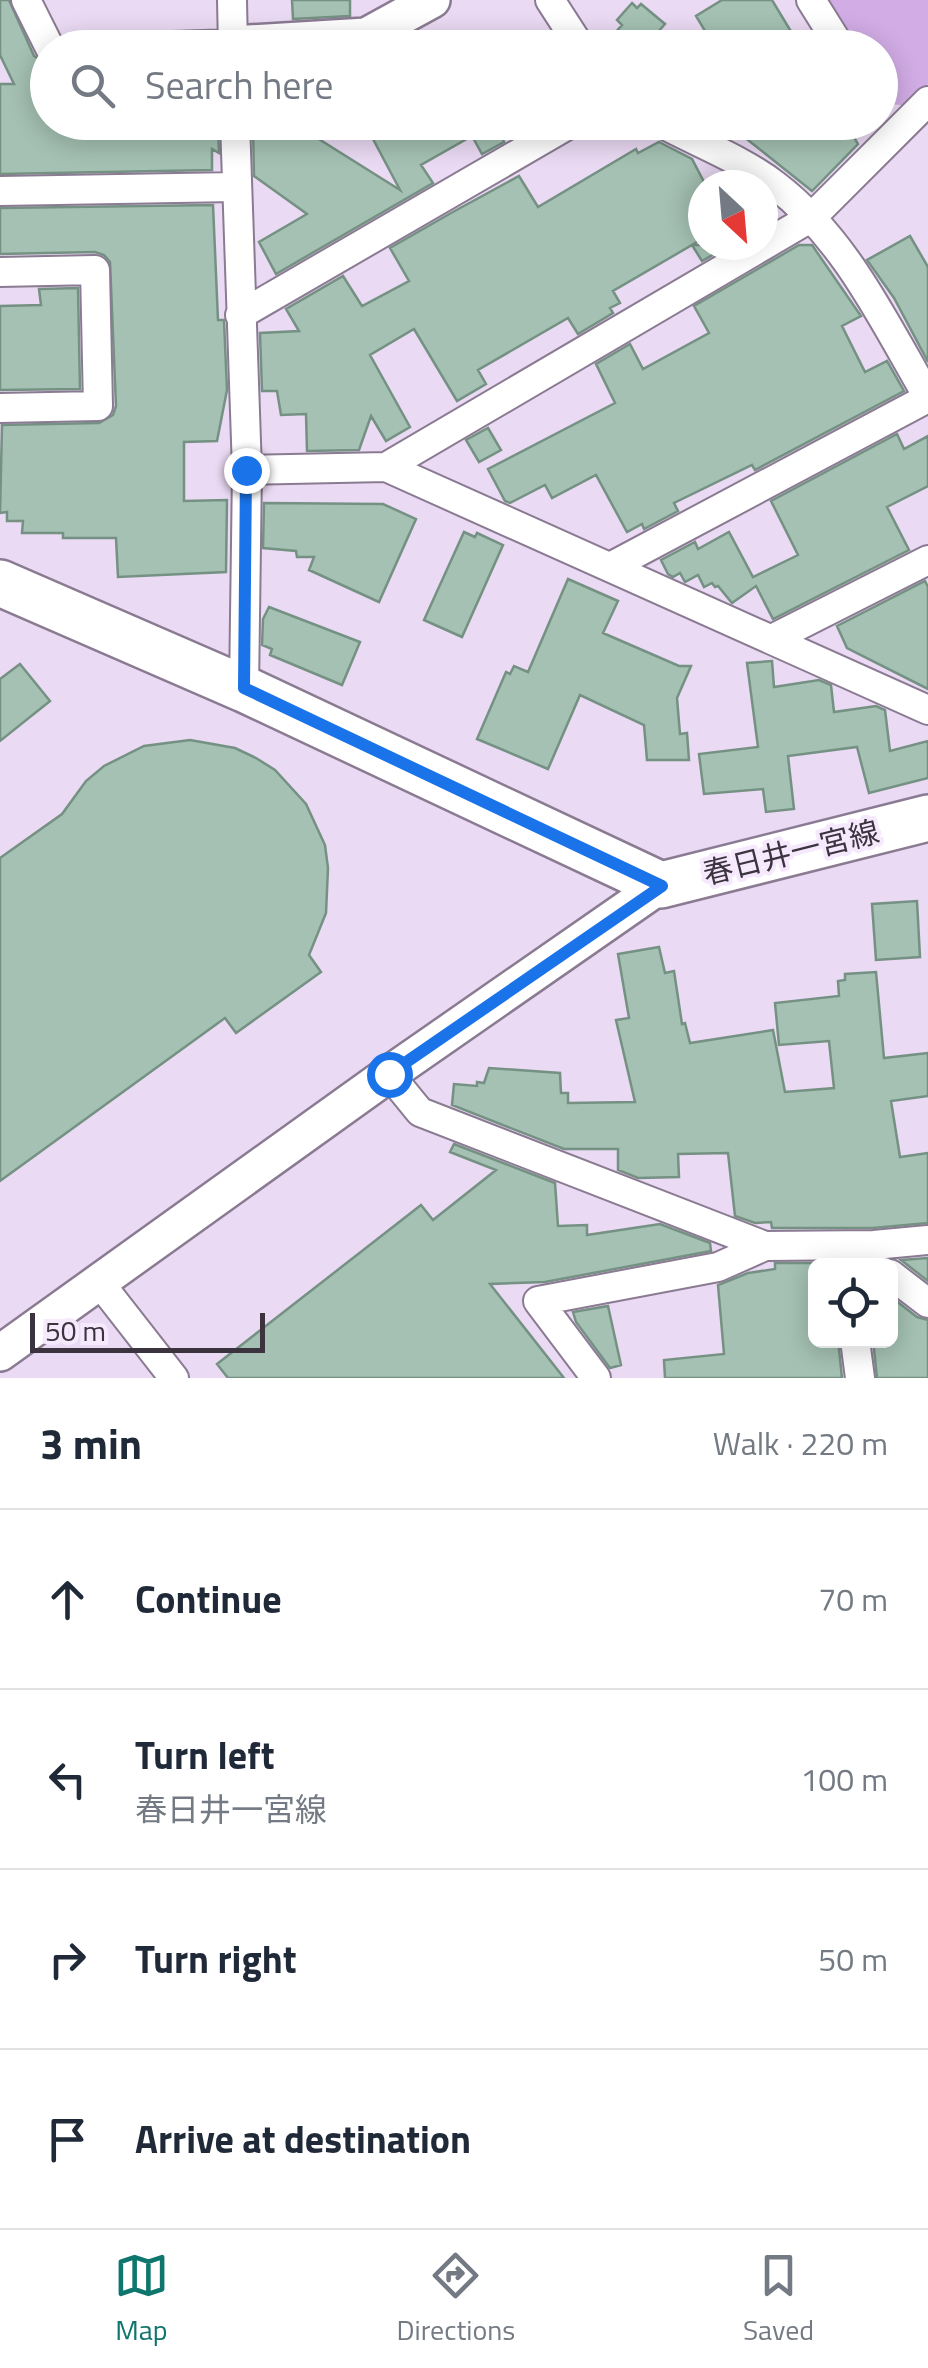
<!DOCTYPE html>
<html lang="en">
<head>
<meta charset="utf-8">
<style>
	body { margin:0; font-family:"Titillium Web","Noto Sans JP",sans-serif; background:#f2f2f3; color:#1f2937 }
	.controls { position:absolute; right:30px; bottom:30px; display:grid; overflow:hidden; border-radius:15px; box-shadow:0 5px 25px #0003 }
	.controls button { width:90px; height:90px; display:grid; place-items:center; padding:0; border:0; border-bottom:2px solid #e0e1e3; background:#fff; color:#1f2937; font:50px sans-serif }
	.compass { position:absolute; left:688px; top:170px; width:90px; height:90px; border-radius:50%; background:#fff; box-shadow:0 5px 25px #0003; rotate:154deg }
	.scale { position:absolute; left:30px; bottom:25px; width:235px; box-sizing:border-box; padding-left:10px; border:5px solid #3b343e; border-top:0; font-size:28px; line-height:35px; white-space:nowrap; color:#3b343e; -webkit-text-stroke:8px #f6e9fd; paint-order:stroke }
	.stop { position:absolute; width:30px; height:30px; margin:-22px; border:8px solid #1a73e8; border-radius:50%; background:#fff }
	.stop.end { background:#1a73e8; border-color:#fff; box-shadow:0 2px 10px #0008 }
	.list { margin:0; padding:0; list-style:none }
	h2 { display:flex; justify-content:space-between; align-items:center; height:130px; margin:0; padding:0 40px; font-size:42px }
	h2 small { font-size:32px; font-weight:400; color:#747a83 }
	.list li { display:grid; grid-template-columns:65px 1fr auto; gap:30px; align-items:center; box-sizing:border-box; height:180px; padding:0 40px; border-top:2px solid #e0e1e3 }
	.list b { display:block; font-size:38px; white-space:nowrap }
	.list p { margin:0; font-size:32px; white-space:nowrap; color:#747a83 }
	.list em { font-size:32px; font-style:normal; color:#747a83 }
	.icon { flex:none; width:55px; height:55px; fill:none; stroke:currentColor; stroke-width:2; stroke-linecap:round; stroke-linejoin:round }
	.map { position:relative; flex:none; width:928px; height:1378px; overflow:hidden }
	.search { position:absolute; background:#fff; box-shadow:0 5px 25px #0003; left:30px; right:30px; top:30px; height:110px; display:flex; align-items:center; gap:25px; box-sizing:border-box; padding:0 35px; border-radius:55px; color:#747a83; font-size:38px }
	.sheet { height:850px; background:#fff }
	nav { display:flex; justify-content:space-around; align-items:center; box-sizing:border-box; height:140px; border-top:2px solid #e0e1e3; background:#fff; font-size:28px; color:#747a83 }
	nav a { display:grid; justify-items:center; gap:5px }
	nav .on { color:#0f766e }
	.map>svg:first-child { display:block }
	.green { fill:#d1ace5 }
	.building { fill:#a4c1b3; stroke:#759183; stroke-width:2.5 }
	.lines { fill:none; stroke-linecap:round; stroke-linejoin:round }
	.minor-casing { stroke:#8a7b92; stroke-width:32 }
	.tertiary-casing { stroke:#8a7b92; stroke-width:40 }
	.primary-casing { stroke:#8a7b92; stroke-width:50 }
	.minor { stroke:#fff; stroke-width:28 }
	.tertiary { stroke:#fff; stroke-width:35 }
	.primary { stroke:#fff; stroke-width:45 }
	.route { stroke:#1a73e8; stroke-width:12 }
	.labels { text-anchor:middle; stroke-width:8; stroke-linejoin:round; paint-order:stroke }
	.street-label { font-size:30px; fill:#3b343e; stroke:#f6e9fd }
</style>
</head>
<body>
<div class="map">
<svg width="928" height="1378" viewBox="0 0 928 1378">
	<rect width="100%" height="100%" fill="#eadaf3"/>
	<path class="green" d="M 826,0 L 928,0 L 928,84 L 907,106 L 892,104 L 881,85 L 880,48 L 856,47 Z"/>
	<path class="building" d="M 0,0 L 9,0 L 34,56 L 48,65 L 48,122 L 211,122 L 211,128 L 218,128 L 219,153 L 212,149 L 212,170 L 0,174 L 0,84 L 14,84 L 0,55 Z
		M 292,0 L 350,0 L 350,16 L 293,19 Z
		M 722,0 L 772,0 L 801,48 L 721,48 L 716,39 L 711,41 L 696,16 Z
		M 632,3 L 637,8 L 641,4 L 665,24 L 644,48 L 629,48 L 613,35 L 622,25 L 617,20 Z
		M 364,122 L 495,122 L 504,142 L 482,154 L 472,136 L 421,165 L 433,183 L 276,274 L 259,242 L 307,214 L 254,176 L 253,127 L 298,126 L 400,190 Z
		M 763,122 L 845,122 L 858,144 L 812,191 L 748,140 Z
		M 659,142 L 692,159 L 703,180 L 703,238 L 692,245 L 730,245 L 702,261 L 692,245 L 613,291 L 620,303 L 610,308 L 613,313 L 578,334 L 568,318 L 478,370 L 486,384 L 457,401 L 414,329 L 370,355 L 410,427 L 386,441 L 371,416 L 359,450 L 307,451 L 306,414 L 281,415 L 277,391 L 262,391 L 260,333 L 299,331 L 286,309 L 343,276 L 362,306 L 409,281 L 390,248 L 451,213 L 519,176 L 538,207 L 636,149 L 638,153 Z
		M 213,205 L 218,320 L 224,320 L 227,390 L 217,441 L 184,442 L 184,501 L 227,500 L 226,572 L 118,577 L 116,538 L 63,538 L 63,533 L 22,533 L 23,521 L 7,521 L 7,512 L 0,513 L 2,425 L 99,423 L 113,415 L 116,406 L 110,262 L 104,255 L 95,252 L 0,254 L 0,208 Z
		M 910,236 L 928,267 L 928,362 L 894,298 L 867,260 Z
		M 799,245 L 812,245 L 861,316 L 842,326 L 865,372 L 887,361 L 904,391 L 755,470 L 752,465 L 674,503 L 678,511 L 644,529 L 642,524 L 627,532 L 596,475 L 552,498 L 545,485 L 510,503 L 505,501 L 488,469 L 615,403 L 596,364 L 630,344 L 643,369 L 709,333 L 694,306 Z
		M 78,288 L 80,389 L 0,390 L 0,306 L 41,305 L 39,289 Z
		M 488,428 L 501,450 L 479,462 L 466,440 Z
		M 897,434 L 904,449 L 928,436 L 928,486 L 887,507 L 909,550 L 773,619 L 756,586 L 732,603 L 718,586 L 715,587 L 712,583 L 704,587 L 698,575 L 685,582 L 680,573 L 673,577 L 668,574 L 661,560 L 695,542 L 698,549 L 729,532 L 753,577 L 798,555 L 771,501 Z
		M 264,503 L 383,504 L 416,519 L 379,602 L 309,570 L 314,557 L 297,557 L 296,551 L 263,548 Z
		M 464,532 L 475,537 L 477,533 L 503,545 L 462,637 L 424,620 Z
		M 568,579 L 618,601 L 603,633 L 679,666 L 691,666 L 677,698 L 680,734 L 687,733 L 689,760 L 647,760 L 644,725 L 580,695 L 548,769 L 477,739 L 506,672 L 510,674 L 514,666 L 528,672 Z
		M 925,581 L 928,587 L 928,689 L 847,648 L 837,626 Z
		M 269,607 L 360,642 L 342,685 L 270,655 L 272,649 L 262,645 L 263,619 Z
		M 772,661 L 774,687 L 819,680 L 831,685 L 834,712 L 876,706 L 885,710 L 890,751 L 928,741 L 928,778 L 869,793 L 857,747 L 788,756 L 794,809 L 766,812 L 763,789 L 704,794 L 699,754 L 758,747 L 747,663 Z
		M 20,664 L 50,701 L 0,741 L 0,679 Z
		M 190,740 L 235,748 L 256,758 L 275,770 L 306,804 L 325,845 L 328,868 L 326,913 L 309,955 L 321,972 L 236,1033 L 225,1018 L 0,1181 L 0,858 L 62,814 L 86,781 L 104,766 L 144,746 Z
		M 917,901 L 920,957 L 876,960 L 872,904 Z
		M 659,947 L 665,973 L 674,971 L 682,1024 L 685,1023 L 690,1043 L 773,1030 L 785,1092 L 834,1088 L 829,1041 L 779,1045 L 775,1003 L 839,996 L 838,981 L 845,980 L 845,974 L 876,972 L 884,1058 L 928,1053 L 928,1096 L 891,1101 L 900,1157 L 928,1153 L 928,1223 L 873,1228 L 772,1228 L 771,1222 L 755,1223 L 735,1216 L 728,1153 L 678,1154 L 679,1177 L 638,1178 L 618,1170 L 618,1149 L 564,1149 L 452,1105 L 454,1084 L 477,1086 L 477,1082 L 484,1083 L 489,1068 L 560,1073 L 561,1093 L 568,1093 L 568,1103 L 635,1102 L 616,1020 L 629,1018 L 618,954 Z
		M 454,1144 L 555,1183 L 558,1226 L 587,1225 L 587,1235 L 660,1224 L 710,1243 L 711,1251 L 545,1282 L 490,1284 L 564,1378 L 228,1378 L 217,1364 L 421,1205 L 433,1220 L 496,1170 L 450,1152 Z
		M 928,1258 L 928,1281 L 901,1260 Z
		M 775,1263 L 816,1263 L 816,1340 L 838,1340 L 842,1378 L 665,1378 L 664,1360 L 724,1354 L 718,1285 L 748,1273 L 775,1269 Z
		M 890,1296 L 917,1317 L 928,1320 L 928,1378 L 877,1378 L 873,1340 L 890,1340 Z
		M 608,1306 L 621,1365 L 610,1368 L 576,1322 L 573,1312 Z"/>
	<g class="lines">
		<defs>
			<path id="minor" d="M 26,0 L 50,48
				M 232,0 L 233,48
				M 550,0 L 581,48
				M 811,0 L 841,48
				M 112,48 L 233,44
				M 235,122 L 247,470 L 244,689
				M 659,122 C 696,142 743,160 775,185 C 846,239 884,322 928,397
				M 0,191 L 236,187
				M 0,272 L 95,270 L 98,406 L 0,408
				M 240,315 L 573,122
				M 386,467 L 812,217 L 928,101
				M 247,470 L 386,467 L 928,710
				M 612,566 L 928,398
				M 772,639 L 928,560
				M 389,1074 L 420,1112 L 765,1246 L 874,1245 L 928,1240
				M 890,1274 L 928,1303
				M 99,1282 L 174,1378
				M 855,1340 L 860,1378
				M 596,1378 L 538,1301 L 718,1267 L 765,1246"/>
			<path id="tertiary" d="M 233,44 L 366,36 L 432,0
				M 0,1353 L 389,1074 L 661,885"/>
			<path id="primary" d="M 0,583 L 244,689 L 661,885 L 928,818"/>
		</defs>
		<use href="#minor" class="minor-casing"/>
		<use href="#tertiary" class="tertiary-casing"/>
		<use href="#primary" class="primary-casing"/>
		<use href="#minor" class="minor"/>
		<use href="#tertiary" class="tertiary"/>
		<use href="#primary" class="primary"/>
	</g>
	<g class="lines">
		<path class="route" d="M 246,470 L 244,688 L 662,886 L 389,1074"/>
	</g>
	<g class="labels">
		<g class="street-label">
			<text transform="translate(791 853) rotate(-14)" y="10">春日井一宮線</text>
		</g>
	</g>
</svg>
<div class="controls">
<button><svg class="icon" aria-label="locate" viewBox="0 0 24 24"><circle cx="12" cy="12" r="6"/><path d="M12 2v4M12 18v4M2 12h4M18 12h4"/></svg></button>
</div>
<svg class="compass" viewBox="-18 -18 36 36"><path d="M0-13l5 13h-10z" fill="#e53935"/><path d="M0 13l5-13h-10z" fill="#747a83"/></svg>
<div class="scale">50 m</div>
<div class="stop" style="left:389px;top:1074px"></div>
<div class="stop end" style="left:246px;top:470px"></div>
<div class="search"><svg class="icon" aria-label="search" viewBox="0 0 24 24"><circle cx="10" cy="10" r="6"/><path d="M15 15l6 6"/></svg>Search here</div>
</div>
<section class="sheet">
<h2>3 min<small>Walk · 220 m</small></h2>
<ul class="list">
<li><svg class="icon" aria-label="ahead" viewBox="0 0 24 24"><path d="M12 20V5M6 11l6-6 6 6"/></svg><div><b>Continue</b></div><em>70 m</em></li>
<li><svg class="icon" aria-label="left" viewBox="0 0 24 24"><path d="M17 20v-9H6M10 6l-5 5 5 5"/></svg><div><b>Turn left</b><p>春日井一宮線</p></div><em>100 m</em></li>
<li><svg class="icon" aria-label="right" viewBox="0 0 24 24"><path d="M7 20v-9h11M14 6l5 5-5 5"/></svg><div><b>Turn right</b></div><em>50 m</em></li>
<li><svg class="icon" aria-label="arrive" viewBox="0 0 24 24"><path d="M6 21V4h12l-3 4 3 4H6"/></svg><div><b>Arrive at destination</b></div></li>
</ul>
</section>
<nav>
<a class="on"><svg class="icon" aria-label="map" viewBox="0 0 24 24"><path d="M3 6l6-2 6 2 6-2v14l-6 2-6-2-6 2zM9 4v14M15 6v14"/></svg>Map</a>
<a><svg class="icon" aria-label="directions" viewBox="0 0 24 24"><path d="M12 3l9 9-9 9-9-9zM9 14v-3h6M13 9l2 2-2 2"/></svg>Directions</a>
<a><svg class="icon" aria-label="saved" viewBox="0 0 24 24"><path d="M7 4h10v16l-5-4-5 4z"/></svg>Saved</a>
</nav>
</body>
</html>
